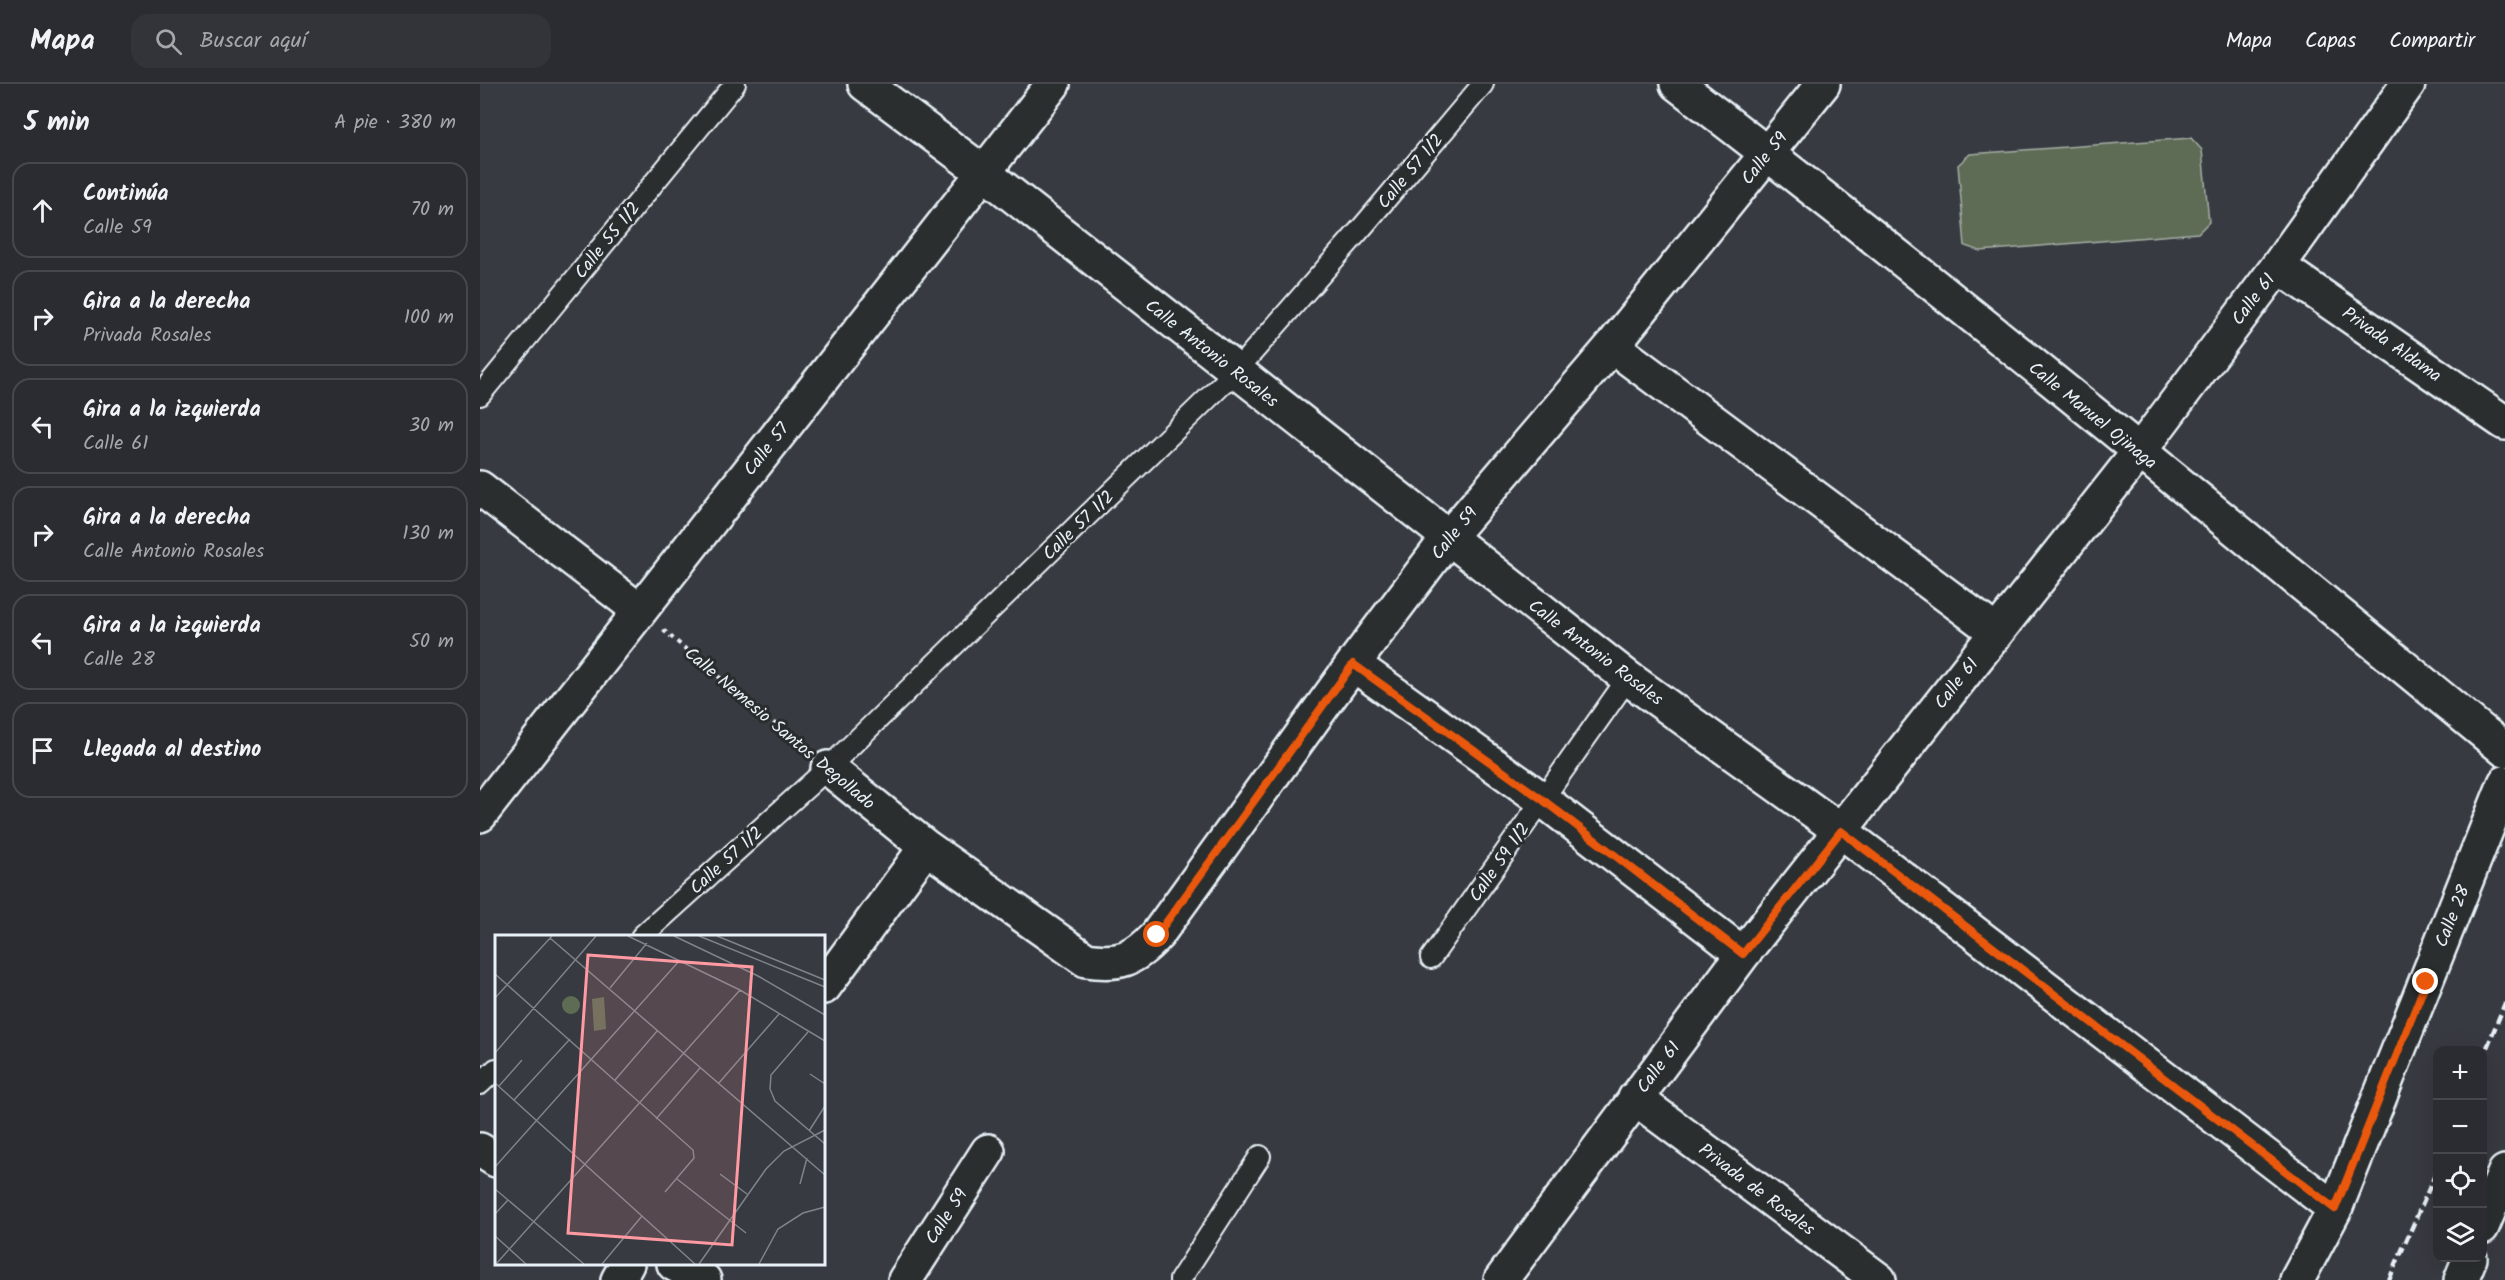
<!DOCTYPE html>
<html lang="es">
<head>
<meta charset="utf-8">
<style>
	body { margin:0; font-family:Kalam,sans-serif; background:#323439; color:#f1f3f6 }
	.controls { position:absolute; right:18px; bottom:18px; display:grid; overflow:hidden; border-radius:12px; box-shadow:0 6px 24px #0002 }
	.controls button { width:54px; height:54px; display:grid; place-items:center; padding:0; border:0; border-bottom:2px solid #46484d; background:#2a2c31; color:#f1f3f6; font:30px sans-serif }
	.stop { position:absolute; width:18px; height:18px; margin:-14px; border:4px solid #ea580c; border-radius:50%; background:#fff }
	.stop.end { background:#ea580c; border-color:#fff; box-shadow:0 2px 6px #0008 }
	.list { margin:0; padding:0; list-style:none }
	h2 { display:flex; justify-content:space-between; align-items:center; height:78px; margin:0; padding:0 24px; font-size:26px }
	h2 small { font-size:20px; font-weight:400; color:#a5a7ab }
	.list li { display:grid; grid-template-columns:39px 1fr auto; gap:18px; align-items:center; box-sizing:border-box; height:96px; margin:0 12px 12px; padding:0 12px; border:2px solid #46484d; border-radius:18px }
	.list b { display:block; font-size:22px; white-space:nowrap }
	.list p { margin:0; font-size:20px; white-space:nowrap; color:#a5a7ab }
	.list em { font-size:20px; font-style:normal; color:#a5a7ab }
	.icon { flex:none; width:33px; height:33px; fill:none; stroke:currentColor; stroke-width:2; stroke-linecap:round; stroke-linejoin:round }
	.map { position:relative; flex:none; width:2025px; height:1196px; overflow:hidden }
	header { display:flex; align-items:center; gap:36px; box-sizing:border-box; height:84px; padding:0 30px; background:#2a2c31; border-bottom:2px solid #46484d }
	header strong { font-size:28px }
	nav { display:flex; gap:33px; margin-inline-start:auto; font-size:21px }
	.search { width:420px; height:54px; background:#323439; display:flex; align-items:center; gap:15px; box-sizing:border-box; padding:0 21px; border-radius:18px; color:#a5a7ab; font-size:22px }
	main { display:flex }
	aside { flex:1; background:#2a2c31 }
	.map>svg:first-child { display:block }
	.green { fill:#5f6c54; stroke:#a4aea6; stroke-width:1.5 }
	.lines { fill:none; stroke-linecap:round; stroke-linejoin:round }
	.lane-casing { stroke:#e8f1f8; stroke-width:24 }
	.street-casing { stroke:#e8f1f8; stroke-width:38 }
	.path { stroke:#e8f1f8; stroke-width:4; stroke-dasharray:4.5 4.5; stroke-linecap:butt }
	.lane { stroke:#2a2d2e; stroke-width:20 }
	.street { stroke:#2a2d2e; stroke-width:33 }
	.rail { stroke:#e8f1f8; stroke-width:4.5; stroke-dasharray:9 4.5; stroke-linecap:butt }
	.route { stroke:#ea580c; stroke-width:8 }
	.labels { text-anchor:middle; stroke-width:6; stroke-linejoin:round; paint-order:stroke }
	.street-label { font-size:18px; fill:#e8f1f8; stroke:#2a2d2e }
	.inset-road { fill:none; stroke:#7e838a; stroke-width:1.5 }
	.view { fill:#ff9aa2; fill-opacity:0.15; stroke:#ff9aa2; stroke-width:3 }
	.inset-edge { fill:none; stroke:#e8f1f8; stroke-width:3 }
</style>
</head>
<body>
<header>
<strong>Mapa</strong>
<div class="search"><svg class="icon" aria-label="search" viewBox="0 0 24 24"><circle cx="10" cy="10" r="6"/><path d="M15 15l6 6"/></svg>Buscar aquí</div>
<nav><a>Mapa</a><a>Capas</a><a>Compartir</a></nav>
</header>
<main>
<aside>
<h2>5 min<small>A pie · 380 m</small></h2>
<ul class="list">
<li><svg class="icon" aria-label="ahead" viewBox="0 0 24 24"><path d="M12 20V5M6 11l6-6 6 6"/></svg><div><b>Continúa</b><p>Calle 59</p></div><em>70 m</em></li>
<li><svg class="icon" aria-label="right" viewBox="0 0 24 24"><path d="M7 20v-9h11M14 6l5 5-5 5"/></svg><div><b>Gira a la derecha</b><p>Privada Rosales</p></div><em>100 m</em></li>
<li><svg class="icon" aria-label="left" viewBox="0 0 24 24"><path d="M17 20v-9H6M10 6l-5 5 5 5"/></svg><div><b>Gira a la izquierda</b><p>Calle 61</p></div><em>30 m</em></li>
<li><svg class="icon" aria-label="right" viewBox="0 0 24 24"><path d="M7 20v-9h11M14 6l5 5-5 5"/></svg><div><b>Gira a la derecha</b><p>Calle Antonio Rosales</p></div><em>130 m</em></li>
<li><svg class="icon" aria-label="left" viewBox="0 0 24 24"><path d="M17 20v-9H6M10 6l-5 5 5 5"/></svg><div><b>Gira a la izquierda</b><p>Calle 28</p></div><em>50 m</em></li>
<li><svg class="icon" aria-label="arrive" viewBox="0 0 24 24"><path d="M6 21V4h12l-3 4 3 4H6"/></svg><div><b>Llegada al destino</b></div></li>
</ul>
</aside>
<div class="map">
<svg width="2025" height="1196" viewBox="0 0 2025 1196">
	<rect width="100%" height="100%" fill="#383a41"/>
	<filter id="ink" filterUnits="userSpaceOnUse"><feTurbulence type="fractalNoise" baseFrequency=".0167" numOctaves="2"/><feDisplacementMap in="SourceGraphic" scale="12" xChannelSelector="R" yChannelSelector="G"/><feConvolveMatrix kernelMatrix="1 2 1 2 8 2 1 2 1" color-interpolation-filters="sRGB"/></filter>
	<g filter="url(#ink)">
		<path class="green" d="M 1711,54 L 1722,66 L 1729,138 L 1718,149 L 1500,167 L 1485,162 L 1478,81 L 1490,70 Z"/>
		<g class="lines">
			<defs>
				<path id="lane" d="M 0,311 L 255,0
					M 162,852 L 348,684 L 756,287 L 885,140 L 1003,0
					M 951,874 L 1148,594
					M 0,1000 L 16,985
					M 700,1196 L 780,1072"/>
				<path id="street" d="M 385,0 L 503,88 L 1148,594 L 1361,747 L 1855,1125
					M 1197,0 C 1478,215 1751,442 2025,666
					M 1798,182 L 2025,339
					M 1132,262 L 1516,548
					M 0,404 L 160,527
					M 873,580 L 1063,716 L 1263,870
					M 348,684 L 446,763 L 606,876 C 639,881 654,876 677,851 L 873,580 L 968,454 L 1132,262 L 1343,0
					M 0,731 L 573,0
					M 344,903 L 446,763
					M 1155,1014 L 1399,1196
					M 0,1066 L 16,1076
					M 2002,1143 L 2025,1088
					M 194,1180 L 224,1196
					M 138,1196 L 147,1180
					M 425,1196 L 508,1067
					M 1021,1196 L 1263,870 L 1659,368 L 1798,182 L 1928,0
					M 1817,1196 L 1855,1125 L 2025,699
					M 1981,1196 L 1990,1174"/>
			</defs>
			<use href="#lane" class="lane-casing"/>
			<use href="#street" class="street-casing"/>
			<path class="path" d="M 183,546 L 325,665"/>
			<use href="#lane" class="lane"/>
			<use href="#street" class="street"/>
			<path class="rail" d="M 2002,976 L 2025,919
				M 1909,1196 L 1958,1084"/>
		</g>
	</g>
	<g class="lines" filter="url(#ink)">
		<path class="route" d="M 677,851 L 873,580 L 1063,716 L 1263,870 L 1361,747 L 1855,1125 L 1946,898"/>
	</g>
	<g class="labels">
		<g class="street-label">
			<text transform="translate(1284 74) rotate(-51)" y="6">Calle 59</text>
			<text transform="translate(930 87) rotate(-50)" y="6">Calle 57 1/2</text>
			<text transform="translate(127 156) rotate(-51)" y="6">Calle 55 1/2</text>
			<text transform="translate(1773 215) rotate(-53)" y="6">Calle 61</text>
			<text transform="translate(1912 260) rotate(35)" y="6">Privada Aldama</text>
			<text transform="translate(732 269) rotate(38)" y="6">Calle Antonio Rosales</text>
			<text transform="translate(1613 331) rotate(39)" y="6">Calle Manuel Ojinaga</text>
			<text transform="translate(286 365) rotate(-52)" y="6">Calle 57</text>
			<text transform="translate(598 441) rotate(-44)" y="6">Calle 57 1/2</text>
			<text transform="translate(974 449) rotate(-51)" y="6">Calle 59</text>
			<text transform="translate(1116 568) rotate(37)" y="6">Calle Antonio Rosales</text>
			<text transform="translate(1476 599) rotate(-52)" y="6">Calle 61</text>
			<text transform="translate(300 644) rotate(40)" y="6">Calle Nemesio Santos Degollado</text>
			<text transform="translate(246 776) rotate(-42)" y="6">Calle 57 1/2</text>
			<text transform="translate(1019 778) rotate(-55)" y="6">Calle 59 1/2</text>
			<text transform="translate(1972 832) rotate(-68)" y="6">Calle 28</text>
			<text transform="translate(1178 983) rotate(-53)" y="6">Calle 61</text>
			<text transform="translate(1277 1105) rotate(37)" y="6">Privada de Rosales</text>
			<text transform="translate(466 1132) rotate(-57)" y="6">Calle 59</text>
		</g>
	</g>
	<g transform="translate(15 851)">
		<rect width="330" height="330" fill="#383a41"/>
		<path d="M67 70a9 9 0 1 1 18 0a9 9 0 1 1-18 0ZM 109,62 L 111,94 L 99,96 L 97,64 Z" fill="#5f6c54"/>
		<path class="inset-road" d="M 133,1 L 245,55 L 330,106M 179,1 L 263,41 L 330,80M 204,1 L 330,52M 222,1 L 330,45M 55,3 L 330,240M 0,39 L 198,215 L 199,223 L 170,257M 115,53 L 152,8M 0,63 L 57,1M 313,97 L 276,140 L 275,154 L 280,166 L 330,209M 0,118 L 101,1M 315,139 L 330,149M 120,145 L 163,95M 0,148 L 200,329M 223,149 L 284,79M 4,151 L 27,125M 19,165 L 75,104M 161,184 L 205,133M 314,196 L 330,171M 0,232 L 185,25M 225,239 L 252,259M 182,244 L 251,298M 305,249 L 312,223M 0,254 L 89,329M 0,279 L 13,265M 0,301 L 31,329M 1,329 L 245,55M 107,329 L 147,281M 204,329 L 271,234 L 289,216 L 330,195M 264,329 L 283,294 L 308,278 L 330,272"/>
		<path class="view" d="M 93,20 L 257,32 L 237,310 L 73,298 Z"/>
		<rect width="330" height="330" class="inset-edge"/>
	</g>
</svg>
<div class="controls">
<button>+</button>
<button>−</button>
<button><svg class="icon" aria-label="locate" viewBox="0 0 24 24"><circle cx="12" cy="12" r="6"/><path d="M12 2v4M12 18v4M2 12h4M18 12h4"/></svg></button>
<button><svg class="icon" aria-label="layers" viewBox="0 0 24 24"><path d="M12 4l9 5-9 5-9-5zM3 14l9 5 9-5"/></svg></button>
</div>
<div class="stop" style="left:677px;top:851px"></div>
<div class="stop end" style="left:1946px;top:898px"></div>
</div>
</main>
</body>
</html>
